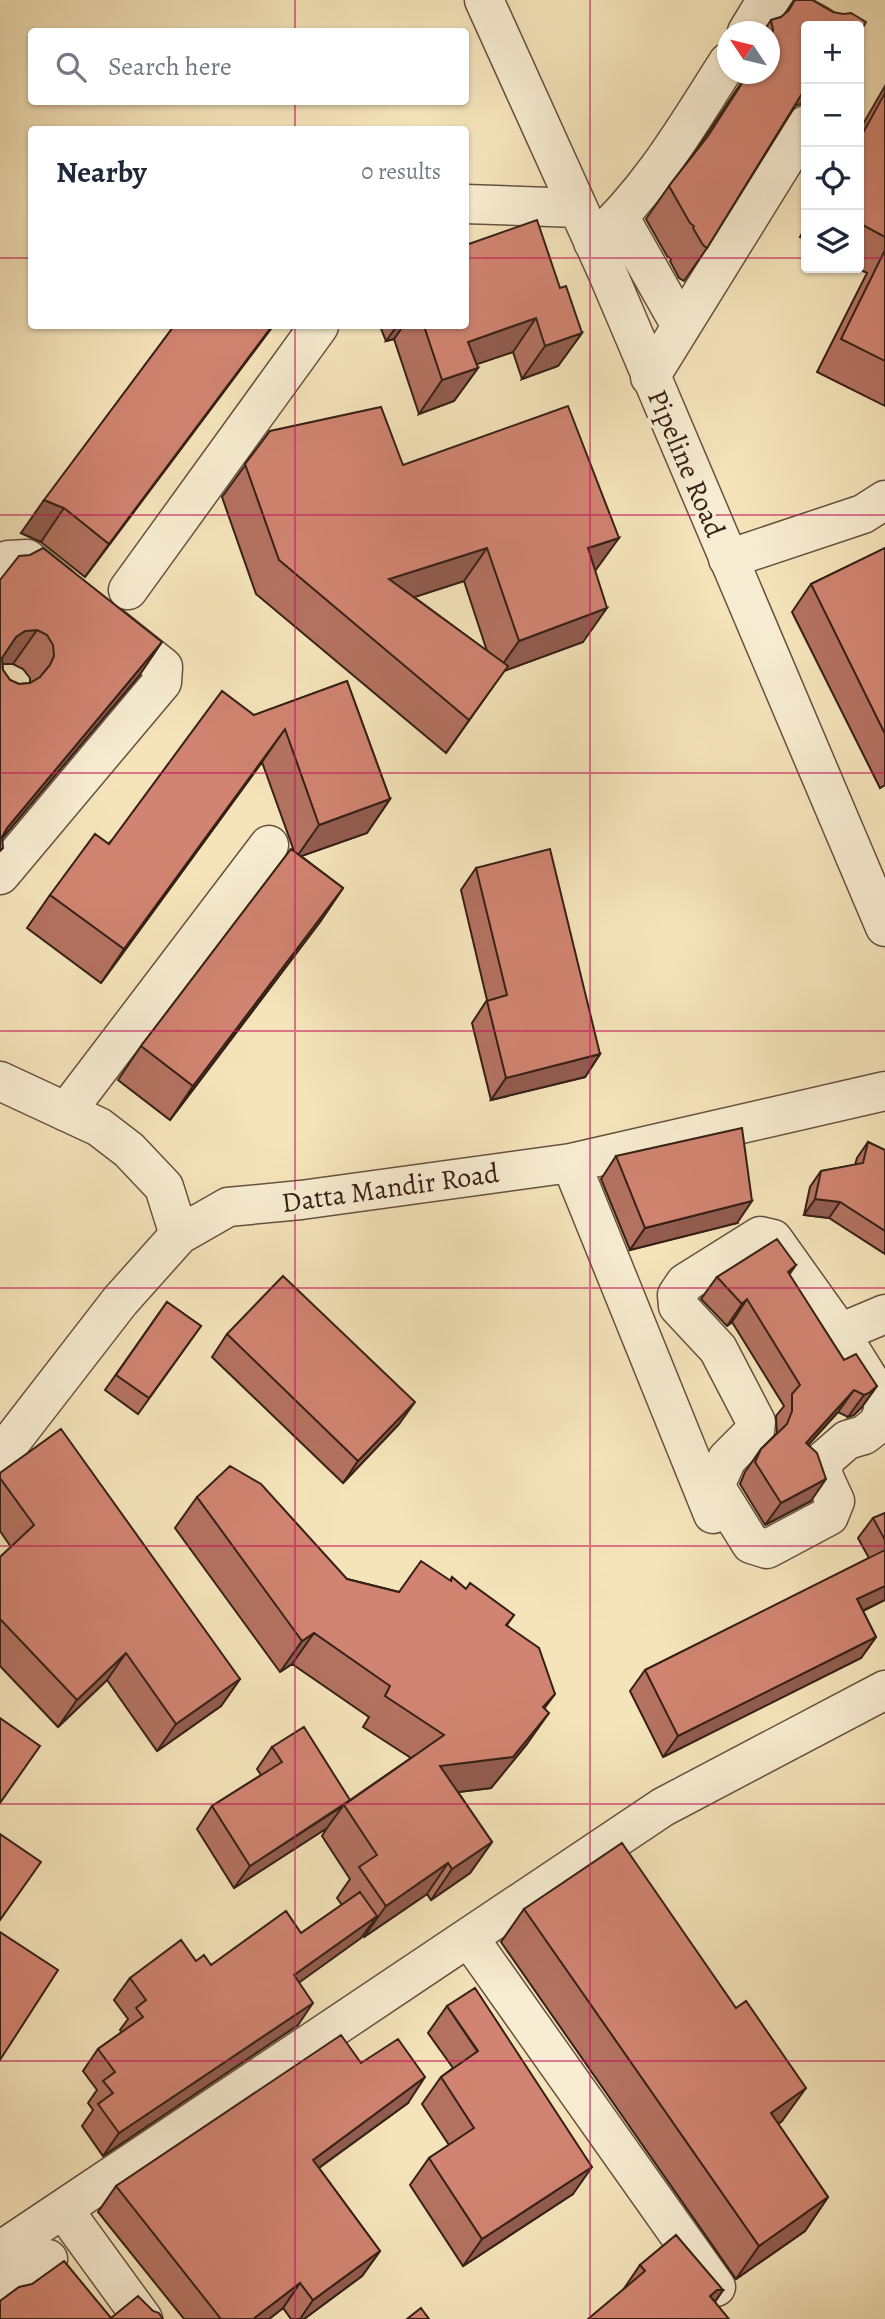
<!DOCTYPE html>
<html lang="en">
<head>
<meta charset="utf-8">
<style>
	body { margin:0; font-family:Alegreya,serif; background:#f2f2f3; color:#1f2937 }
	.controls { position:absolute; right:21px; top:21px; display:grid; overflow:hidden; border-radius:7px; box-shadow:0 2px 5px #0004 }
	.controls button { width:63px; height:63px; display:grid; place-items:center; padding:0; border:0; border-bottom:2px solid #e0e1e3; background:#fff; color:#1f2937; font:35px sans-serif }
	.compass { position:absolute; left:717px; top:21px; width:63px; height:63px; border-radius:50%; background:#fff; box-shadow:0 2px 5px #0004; rotate:305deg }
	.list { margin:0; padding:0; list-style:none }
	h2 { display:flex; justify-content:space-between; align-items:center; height:91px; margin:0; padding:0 28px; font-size:30px }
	h2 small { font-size:23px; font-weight:400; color:#747a83 }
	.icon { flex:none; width:38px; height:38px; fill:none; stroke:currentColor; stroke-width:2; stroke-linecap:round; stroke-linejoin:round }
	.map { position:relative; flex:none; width:885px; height:2319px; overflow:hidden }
	.search { position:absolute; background:#fff; box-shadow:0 2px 5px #0004; left:28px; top:28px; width:441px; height:77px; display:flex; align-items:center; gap:18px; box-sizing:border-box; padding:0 24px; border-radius:7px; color:#747a83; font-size:26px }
	.panel { position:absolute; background:#fff; box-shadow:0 2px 5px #0004; left:28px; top:126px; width:441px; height:203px; border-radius:7px }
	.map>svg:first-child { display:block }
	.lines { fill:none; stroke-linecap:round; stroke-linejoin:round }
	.minor-casing { stroke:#665140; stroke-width:41 }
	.minor { stroke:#f8edd2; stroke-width:38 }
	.wall { fill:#b47261; stroke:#362017; stroke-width:2; fill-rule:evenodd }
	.shaded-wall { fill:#925c4f; stroke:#362017; stroke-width:2 }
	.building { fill:#d18471; stroke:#362017; stroke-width:2; fill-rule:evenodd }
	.grid { fill:none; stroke:#c2185b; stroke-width:2; stroke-opacity:0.55 }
	.labels { text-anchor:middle; stroke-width:7; stroke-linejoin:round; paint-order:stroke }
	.street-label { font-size:28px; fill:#362017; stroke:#f8edd2 }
</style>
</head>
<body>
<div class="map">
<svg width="885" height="2319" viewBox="0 0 885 2319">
	<rect width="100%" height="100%" fill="#f5e4ba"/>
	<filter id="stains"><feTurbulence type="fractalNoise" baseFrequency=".00286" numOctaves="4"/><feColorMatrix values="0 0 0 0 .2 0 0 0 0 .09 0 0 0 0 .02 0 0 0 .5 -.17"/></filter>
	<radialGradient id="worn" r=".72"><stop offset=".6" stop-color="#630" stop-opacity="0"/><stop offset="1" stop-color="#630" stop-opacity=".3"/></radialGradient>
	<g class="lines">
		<defs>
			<path id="minor" d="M 484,0 L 608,274 L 885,927
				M 747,32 L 764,4 L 773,0 L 820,26
				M 466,204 L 578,208
				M 620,218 L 681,326
				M 593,242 C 650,191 687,126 728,62
				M 650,377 L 806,125
				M 728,559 L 863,514 L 885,500
				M 0,568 L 8,560 L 27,559 L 59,585
				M 128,590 L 319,326
				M 0,875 L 162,682 L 163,667 L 109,624
				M 0,1081 L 99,1127 L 129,1150 L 164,1187 L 179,1235
				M 66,1112 L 269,845
				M 571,1163 L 713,1514
				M 840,1333 L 885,1314
				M 885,1405 L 840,1333 L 773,1239 L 760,1236 L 685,1283 L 677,1295 L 678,1306 L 718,1349 L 756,1422 L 755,1431 L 727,1459 L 715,1486 L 751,1544 L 767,1549 L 829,1516 L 835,1501 L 823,1475 L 824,1460 L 847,1440 L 864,1435 L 878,1424 L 885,1407
				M 0,1456 L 120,1301 L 179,1235 L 228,1207 L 301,1200 L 571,1163 L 885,1091
				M 469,1938 L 716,2287
				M 63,2209 L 143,2319
				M 0,2251 L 663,1807 L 885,1690
				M 0,2293 L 48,2259"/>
		</defs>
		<use href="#minor" class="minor-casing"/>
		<use href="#minor" class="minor"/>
	</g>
	<path class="wall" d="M 794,0 L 806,103 L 796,105 L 794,108 L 707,248 L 684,281 L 679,278 L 670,261 L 671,259 L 667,256 L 646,219 L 669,186 L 697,149 L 747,74 L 769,74 L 769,32 L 763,32 L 771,20 L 781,17 L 784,15 Z
		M 885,86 L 885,406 L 817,372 L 867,273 L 857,268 L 859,268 L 859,131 Z
		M 806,226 L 806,240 L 800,237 Z
		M 560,288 L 582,333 L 558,366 L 522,379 L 513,352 L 476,364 L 478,368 L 454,401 L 419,414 L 394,339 L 386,341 L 380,326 L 466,326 Z
		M 174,326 L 273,326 L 85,577 L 41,542 L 21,533 Z
		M 270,431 L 403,465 L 595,571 L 583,642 L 504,671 L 446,753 L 256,594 L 222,497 ZM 464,581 L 487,651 L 414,597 Z
		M 885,548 L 885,785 L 880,788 L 792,612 L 811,584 Z
		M 0,580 L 139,676 L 2,838 ZM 2,664 L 13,664 L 23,669 L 30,678 L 30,683 L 19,684 L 10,680 L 3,670 Z
		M 347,681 L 390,799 L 367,833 L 301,856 L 343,888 L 320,922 L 170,1120 L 118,1080 L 141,1046 L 294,851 L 262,762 L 101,983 L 27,928 L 50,895 L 254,715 Z
		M 476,868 L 600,1054 L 585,1077 L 491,1100 L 472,1023 L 487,1000 L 461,890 Z
		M 868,1142 L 885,1150 L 885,1254 L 829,1218 L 804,1215 L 810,1187 L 821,1171 L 855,1165 L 857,1158 Z
		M 616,1156 L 737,1223 L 630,1250 L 601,1179 Z
		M 796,1265 L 789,1275 L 844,1360 L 877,1386 L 861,1408 L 854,1415 L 848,1417 L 838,1412 L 808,1445 L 811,1501 L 765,1525 L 740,1484 L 745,1472 L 761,1449 L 777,1433 L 776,1416 L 784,1406 L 732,1322 L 727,1326 L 701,1299 L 717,1277 Z
		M 167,1302 L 201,1326 L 138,1414 L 105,1390 Z
		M 227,1334 L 399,1424 L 343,1483 L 212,1357 Z
		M 0,1473 L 240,1679 L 221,1706 L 157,1751 L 107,1680 L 58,1727 L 0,1666 L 0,1557 L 11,1547 L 0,1531 Z
		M 197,1497 L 347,1579 L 399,1592 L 450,1581 L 452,1577 L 466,1589 L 514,1615 L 507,1625 L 555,1694 L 544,1709 L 527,1744 L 491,1788 L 458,1792 L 492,1842 L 470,1873 L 431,1900 L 427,1894 L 364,1937 L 363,1935 L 299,1982 L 298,2025 L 103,2156 L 82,2126 L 93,2110 L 88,2103 L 97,2090 L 83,2071 L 98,2049 L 122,2032 L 120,2030 L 128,2019 L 114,2000 L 130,1978 L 196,1961 L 211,1965 L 301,1933 L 342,1905 L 337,1898 L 350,1879 L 322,1836 L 327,1828 L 234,1888 L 197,1829 L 212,1806 L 261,1775 L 257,1769 L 272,1747 L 350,1800 L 411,1758 L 363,1727 L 369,1717 L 292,1664 L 280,1672 L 175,1528 Z
		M 885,1513 L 885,1600 L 863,1611 L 876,1637 L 861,1658 L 663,1757 L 630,1691 L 645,1670 L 869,1558 L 858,1538 L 873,1518 Z
		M 524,1909 L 782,2121 L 778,2124 L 828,2197 L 805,2231 L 736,2279 L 501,1942 Z
		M 447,2006 L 573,2194 L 463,2266 L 410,2185 L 429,2158 L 449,2145 L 422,2104 L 441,2077 L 453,2068 L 428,2033 Z
		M 361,2063 L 408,2103 L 319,2168 L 380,2251 L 362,2276 L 304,2319 L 291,2319 L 283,2308 L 269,2319 L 184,2319 L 98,2212 L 116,2186 Z
		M 640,2265 L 723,2290 L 715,2302 L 623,2290 Z"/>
	<path class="shaded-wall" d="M 806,87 L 806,103 L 796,105 L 787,113 Z
		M 536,318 L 513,352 L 445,375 L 468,342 Z
		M 272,326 L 273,326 L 85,577 L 109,544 Z
		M 397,326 L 403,326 L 394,339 L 386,341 Z
		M 582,333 L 558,366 L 522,379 L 545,346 Z
		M 478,368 L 454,401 L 419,414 L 442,380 Z
		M 44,500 L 64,508 L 41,542 L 21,533 Z
		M 619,538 L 595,571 L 588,548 Z
		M 487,548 L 464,581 L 366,613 L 389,579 Z
		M 607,608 L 583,642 L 504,671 L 446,753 L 504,671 L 495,675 L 519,641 Z
		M 37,630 L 13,664 L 2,664 L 0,660 L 16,637 L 25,631 Z
		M 162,642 L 139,676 L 0,841 L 7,828 Z
		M 285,729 L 262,762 L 101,983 L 124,949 Z
		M 390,799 L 367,833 L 296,858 L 319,825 Z
		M 343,888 L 320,922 L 170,1120 L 193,1086 Z
		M 600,1054 L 585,1077 L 491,1100 L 506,1078 Z
		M 815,1199 L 840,1202 L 829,1218 L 804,1215 Z
		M 752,1201 L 737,1223 L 630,1250 L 645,1228 Z
		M 747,1299 L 732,1322 L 727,1326 L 742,1304 Z
		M 877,1386 L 861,1408 L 854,1415 L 848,1417 L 864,1395 Z
		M 854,1390 L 838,1412 L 790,1465 L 806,1443 Z
		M 415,1402 L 399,1424 L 343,1483 L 358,1461 Z
		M 826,1479 L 811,1501 L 765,1525 L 781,1503 Z
		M 885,1586 L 885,1600 L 843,1620 L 857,1599 Z
		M 314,1633 L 292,1664 L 280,1672 L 302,1641 Z
		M 876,1637 L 861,1658 L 663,1757 L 678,1736 Z
		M 126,1653 L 107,1680 L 58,1727 L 77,1700 Z
		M 240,1679 L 221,1706 L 157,1751 L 176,1724 Z
		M 549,1713 L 527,1744 L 491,1788 L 418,1797 L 440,1766 Z
		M 343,1806 L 327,1828 L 234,1888 L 250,1866 Z
		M 492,1842 L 470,1873 L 431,1900 L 452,1869 Z
		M 448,1863 L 427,1894 L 364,1937 L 386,1906 Z
		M 377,1916 L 361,1938 L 279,1997 L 294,1975 Z
		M 313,2003 L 298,2025 L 103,2156 L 119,2133 Z
		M 425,2077 L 408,2103 L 295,2185 L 313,2160 Z
		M 806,2088 L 782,2121 L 747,2146 L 771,2113 Z
		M 592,2167 L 573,2194 L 463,2266 L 482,2239 Z
		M 828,2197 L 805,2231 L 736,2279 L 759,2246 Z
		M 380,2251 L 362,2276 L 304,2319 L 300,2319 L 313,2300 Z
		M 300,2283 L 283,2308 L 269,2319 L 253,2319 Z
		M 717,2290 L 723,2290 L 703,2319 L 710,2296 Z"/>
	<path class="building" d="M 795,0 L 812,0 L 833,12 L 843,14 L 851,13 L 866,22 L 859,34 L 859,26 L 806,26 L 806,87 L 707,248 L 703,245 L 693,228 L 694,226 L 690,223 L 669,186 L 708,136 L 748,74 L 769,74 L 769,41 L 773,30 L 771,20 L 781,17 L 789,10 Z
		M 885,93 L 885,237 L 859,223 L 859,140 Z
		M 537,220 L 560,288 L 566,286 L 582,333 L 545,346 L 536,318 L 468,342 L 478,368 L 442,380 L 424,326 L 466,326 L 466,245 Z
		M 885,250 L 885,361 L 841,339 Z
		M 174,326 L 272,326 L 109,544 L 64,508 L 44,500 Z
		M 568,406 L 619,538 L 588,548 L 607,608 L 519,641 L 487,548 L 389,579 L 508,666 L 469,720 L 279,560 L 245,464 L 270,431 L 381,407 L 403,465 Z
		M 43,548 L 162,642 L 7,828 L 2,837 L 3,848 L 0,851 L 0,580 L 19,556 L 30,555 ZM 37,630 L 47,635 L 53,645 L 54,656 L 50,665 L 40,677 L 30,683 L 19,684 L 10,680 L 3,670 L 2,658 L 16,637 L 25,631 Z
		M 885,548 L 885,734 L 811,584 Z
		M 347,681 L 390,799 L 319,825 L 285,729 L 124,949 L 50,895 L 95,834 L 109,844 L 222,691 L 254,715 Z
		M 291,849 L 343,888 L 193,1086 L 141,1046 Z
		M 550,849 L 600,1054 L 506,1078 L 487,1001 L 507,995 L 476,868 Z
		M 742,1128 L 752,1201 L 645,1228 L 616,1156 Z
		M 868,1142 L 885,1150 L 885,1231 L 840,1202 L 815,1199 L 821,1171 L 863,1163 Z
		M 777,1239 L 796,1265 L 788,1272 L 844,1360 L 856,1354 L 877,1386 L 869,1393 L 864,1395 L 854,1390 L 806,1443 L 817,1453 L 826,1479 L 781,1503 L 755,1462 L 761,1449 L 787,1424 L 792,1411 L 792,1394 L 800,1385 L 747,1299 L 742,1304 L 717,1277 Z
		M 283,1276 L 415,1402 L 358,1461 L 227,1334 Z
		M 167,1302 L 201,1326 L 149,1398 L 116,1375 Z
		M 61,1429 L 240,1679 L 176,1724 L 126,1653 L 77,1700 L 0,1619 L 0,1557 L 34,1525 L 0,1478 L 0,1473 Z
		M 230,1466 L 261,1484 L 347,1579 L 399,1592 L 421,1561 L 451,1581 L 452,1577 L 466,1589 L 470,1583 L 514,1615 L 506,1625 L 539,1648 L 555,1694 L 543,1707 L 549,1713 L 513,1757 L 440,1766 L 492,1842 L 452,1869 L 448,1863 L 386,1906 L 359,1867 L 377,1855 L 344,1805 L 444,1735 L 385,1696 L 390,1686 L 314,1633 L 302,1641 L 197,1497 Z
		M 885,1513 L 885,1540 L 873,1518 Z
		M 885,1550 L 885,1586 L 857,1599 L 876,1637 L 678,1736 L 645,1670 Z
		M 0,1718 L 40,1746 L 0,1803 Z
		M 304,1727 L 350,1800 L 250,1866 L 212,1806 L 282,1762 L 272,1747 Z
		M 0,1834 L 41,1862 L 0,1920 Z
		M 622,1843 L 736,2008 L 746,2001 L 806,2088 L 771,2113 L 828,2197 L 759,2246 L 524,1909 Z
		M 360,1892 L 377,1916 L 294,1975 L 313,2003 L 119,2133 L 98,2104 L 113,2093 L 103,2081 L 115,2072 L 98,2049 L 143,2017 L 136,2008 L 146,2000 L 130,1978 L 181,1940 L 196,1961 L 204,1955 L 211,1965 L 286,1911 L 301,1933 Z
		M 0,1932 L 58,1970 L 0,2060 Z
		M 475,1988 L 592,2167 L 482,2239 L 429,2158 L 474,2128 L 441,2077 L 478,2051 L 447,2006 Z
		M 341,2035 L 361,2063 L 398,2039 L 425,2077 L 313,2160 L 380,2251 L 313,2300 L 300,2283 L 253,2319 L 221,2319 L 116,2186 Z
		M 676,2235 L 723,2290 L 717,2290 L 710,2296 L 729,2319 L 588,2319 L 645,2271 L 640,2265 Z
		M 64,2261 L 111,2318 L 138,2296 L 153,2311 L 159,2313 L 163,2319 L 0,2319 L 0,2301 L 19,2287 L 32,2284 Z
		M 421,2308 L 429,2319 L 407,2319 Z"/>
	<path class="grid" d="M 295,0 L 295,32M 590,0 L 590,2319M 295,102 L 295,130M 0,258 L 32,258M 466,258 L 806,258M 859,258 L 885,258M 295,326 L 295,2319M 0,515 L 885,515M 0,773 L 885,773M 0,1031 L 885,1031M 0,1288 L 885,1288M 0,1546 L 885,1546M 0,1804 L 885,1804M 0,2061 L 885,2061"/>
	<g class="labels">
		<g class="street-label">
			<text transform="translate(687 463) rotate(67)" y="10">Pipeline Road</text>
			<text transform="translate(390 1187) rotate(-8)" y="10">Datta Mandir Road</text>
		</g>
	</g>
	<rect width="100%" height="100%" filter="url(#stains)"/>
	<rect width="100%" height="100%" fill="url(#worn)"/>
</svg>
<div class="controls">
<button>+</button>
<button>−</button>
<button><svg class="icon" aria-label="locate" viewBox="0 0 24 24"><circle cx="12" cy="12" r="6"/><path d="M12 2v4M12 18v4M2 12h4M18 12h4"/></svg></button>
<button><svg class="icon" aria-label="layers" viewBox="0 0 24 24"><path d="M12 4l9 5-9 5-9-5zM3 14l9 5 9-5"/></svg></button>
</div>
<svg class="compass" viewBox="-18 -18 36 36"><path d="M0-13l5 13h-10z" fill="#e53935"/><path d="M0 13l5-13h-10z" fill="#747a83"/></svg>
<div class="search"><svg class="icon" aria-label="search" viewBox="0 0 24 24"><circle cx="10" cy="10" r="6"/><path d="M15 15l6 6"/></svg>Search here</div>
<section class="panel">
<h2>Nearby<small>0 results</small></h2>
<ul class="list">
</ul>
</section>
</div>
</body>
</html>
